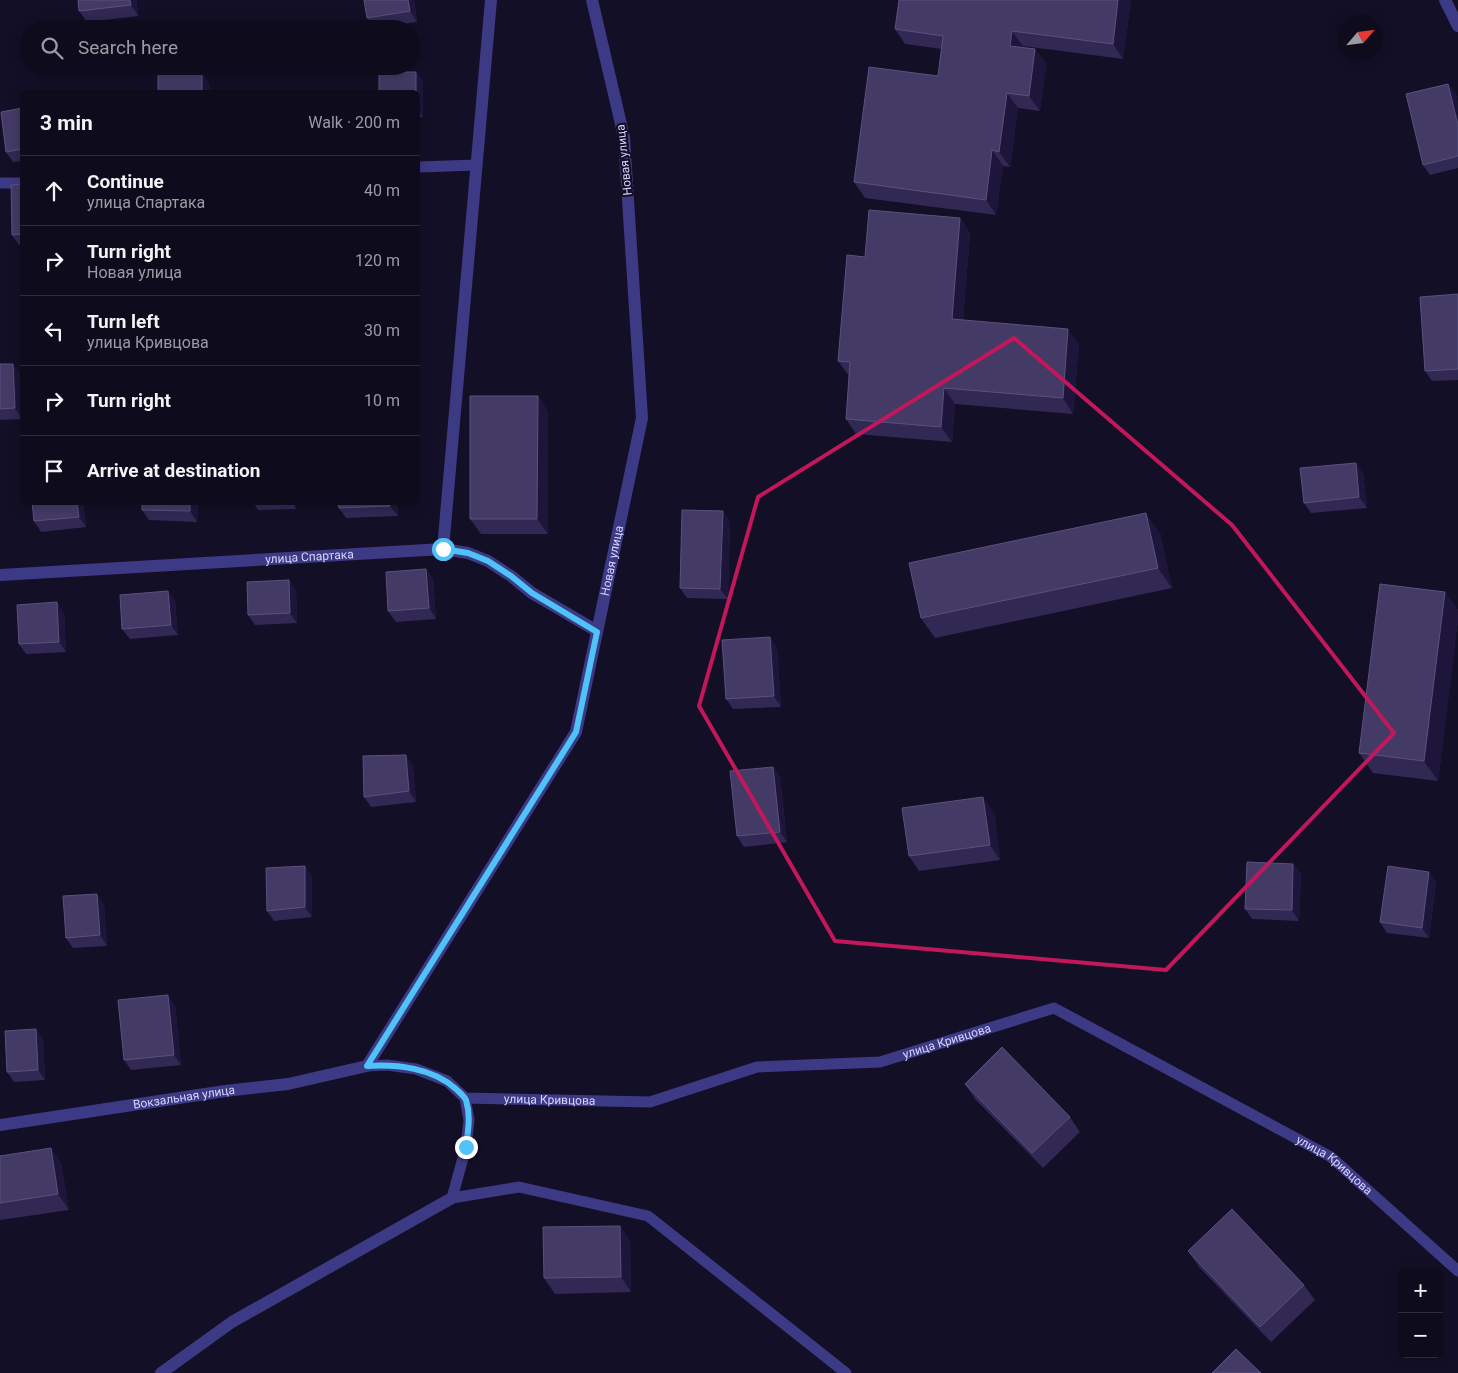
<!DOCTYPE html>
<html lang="en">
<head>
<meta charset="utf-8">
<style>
	body { margin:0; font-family:Roboto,sans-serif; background:#171425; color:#f1f3f6 }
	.controls { position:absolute; right:15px; bottom:15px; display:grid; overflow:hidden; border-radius:8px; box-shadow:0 2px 12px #0003 }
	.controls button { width:45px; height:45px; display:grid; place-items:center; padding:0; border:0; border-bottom:1px solid #2e2b3b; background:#0e0b1c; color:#f1f3f6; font:25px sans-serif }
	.compass { position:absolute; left:1338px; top:15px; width:45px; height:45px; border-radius:50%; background:#0e0b1c; box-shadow:0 2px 12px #0003; rotate:62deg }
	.stop { position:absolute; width:15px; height:15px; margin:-11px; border:4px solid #4fc3f7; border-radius:50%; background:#fff }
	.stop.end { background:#4fc3f7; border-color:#fff; box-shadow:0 1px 5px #0008 }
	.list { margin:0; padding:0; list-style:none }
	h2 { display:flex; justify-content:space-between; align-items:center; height:65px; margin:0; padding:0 20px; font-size:21px }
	h2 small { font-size:16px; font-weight:400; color:#9b9ba3 }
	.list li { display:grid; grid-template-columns:32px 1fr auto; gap:15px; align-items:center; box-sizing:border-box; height:70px; padding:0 20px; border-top:1px solid #2e2b3b }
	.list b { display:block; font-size:19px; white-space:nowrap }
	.list p { margin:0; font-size:16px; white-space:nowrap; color:#9b9ba3 }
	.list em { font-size:16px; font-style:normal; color:#9b9ba3 }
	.icon { flex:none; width:28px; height:28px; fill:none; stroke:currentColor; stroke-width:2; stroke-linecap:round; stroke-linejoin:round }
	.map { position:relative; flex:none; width:1458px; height:1373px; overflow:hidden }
	.search { position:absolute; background:#0e0b1c; box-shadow:0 2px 12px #0003; left:20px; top:20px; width:400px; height:55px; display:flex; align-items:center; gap:12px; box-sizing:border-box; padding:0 18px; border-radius:28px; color:#9b9ba3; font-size:19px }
	.panel { position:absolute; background:#0e0b1c; box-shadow:0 2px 12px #0003; left:20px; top:90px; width:400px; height:415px; border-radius:8px }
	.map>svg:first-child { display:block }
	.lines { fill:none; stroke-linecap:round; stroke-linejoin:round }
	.lane { stroke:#3d3a85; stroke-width:11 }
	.street { stroke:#3d3a85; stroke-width:12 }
	.wall { fill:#312854 }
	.shaded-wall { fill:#1d163a }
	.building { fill:#433a66; stroke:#5a527e }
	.route { stroke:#4fc3f7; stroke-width:6 }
	.marked { fill:none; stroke:#c2185b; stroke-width:4; stroke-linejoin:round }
	.labels { text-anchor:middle; stroke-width:4.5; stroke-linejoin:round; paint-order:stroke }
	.street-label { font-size:12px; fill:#d9d4ff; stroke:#130f26 }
</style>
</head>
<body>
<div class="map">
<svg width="1458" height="1373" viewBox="0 0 1458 1373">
	<rect width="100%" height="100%" fill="#130f26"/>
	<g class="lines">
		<g class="lane">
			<path d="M 418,167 L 477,165"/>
			<path d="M 0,183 L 22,183"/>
			<path id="s1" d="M 367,1066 L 387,1065 L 416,1069 L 447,1081 L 465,1098 L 650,1102 L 757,1067 L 880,1062 L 1054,1008 L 1331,1157 L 1458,1271"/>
			<path d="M 465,1098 L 469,1120 L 466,1147 L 452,1198 L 519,1187 L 648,1216 L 846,1373"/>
		</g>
		<g class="street">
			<path d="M 1445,0 L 1458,26"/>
			<path d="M 443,549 L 491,0"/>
			<path id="s2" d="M 0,575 L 443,549 L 468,553 L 488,561 L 511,576 L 532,593 L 597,631"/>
			<path id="s3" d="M 0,1125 L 225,1091 L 288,1084 L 367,1066 L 576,732 L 642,418 L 624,137 L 592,0"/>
			<path d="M 161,1373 L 232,1322 L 452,1198"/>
		</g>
	</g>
	<path class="wall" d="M 136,0 L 138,16 L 87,22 L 79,11 Z
		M 414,0 L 417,22 L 374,28 L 367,18 Z
		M 1131,0 L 1123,59 L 1023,46 L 1023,48 L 1035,49 L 1046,64 L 1040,111 L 1018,108 L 1010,167 L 1003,166 L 996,215 L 865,198 L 854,182 L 938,76 L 942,49 L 905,44 L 895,29 Z
		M 416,72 L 423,82 L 423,117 L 418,117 L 418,92 Z
		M 1448,84 L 1456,94 L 1458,105 L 1458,168 L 1430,175 L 1423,165 Z
		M 22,108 L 22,161 L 13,162 L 6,152 Z
		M 22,184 L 22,245 L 19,245 L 12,235 Z
		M 960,218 L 970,233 L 963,320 L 1079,344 L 1073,414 L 955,404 L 952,442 L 856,434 L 846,419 L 849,376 L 838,361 L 865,257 Z
		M 1458,294 L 1458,380 L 1432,381 L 1425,371 Z
		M 0,364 L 21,374 L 22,419 L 0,420 Z
		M 538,396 L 548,412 L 548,534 L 481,534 L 470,519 Z
		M 1363,473 L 1367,508 L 1311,513 L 1304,503 Z
		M 32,502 L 83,502 L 86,527 L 41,532 L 34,521 Z
		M 198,502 L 197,522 L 149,520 L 142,510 Z
		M 253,502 L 296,502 L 296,509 L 258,510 Z
		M 338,502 L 397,502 L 398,516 L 346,518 L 339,508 Z
		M 730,521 L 728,599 L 687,598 L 680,588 Z
		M 1160,533 L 1172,588 L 935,638 L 921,618 Z
		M 426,569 L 433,579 L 436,619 L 396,622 L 388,611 Z
		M 289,580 L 296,591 L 297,623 L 255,625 L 248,615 Z
		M 168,591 L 175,601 L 178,635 L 130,639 L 122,629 Z
		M 1445,592 L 1458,610 L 1458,619 L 1438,781 L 1373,773 L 1359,753 Z
		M 64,613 L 66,652 L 26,654 L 19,644 Z
		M 770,637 L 777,648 L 781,707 L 733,709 L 726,699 Z
		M 413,766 L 416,802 L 371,807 L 364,797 Z
		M 773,767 L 780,777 L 787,842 L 744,847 L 737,836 Z
		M 994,812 L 1000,860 L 919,871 L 909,856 Z
		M 1293,864 L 1301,874 L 1299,921 L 1252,919 L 1245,909 Z
		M 312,876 L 312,917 L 274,921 L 267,911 Z
		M 1436,882 L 1429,938 L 1387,933 L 1380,922 Z
		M 104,904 L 107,946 L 73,948 L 66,938 Z
		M 175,1005 L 181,1065 L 131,1070 L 124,1060 Z
		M 36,1029 L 43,1039 L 45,1080 L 14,1082 L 7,1072 Z
		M 965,1084 L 1070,1117 L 1080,1132 L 1043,1168 L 975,1099 Z
		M 51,1148 L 61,1163 L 69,1210 L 0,1220 L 0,1156 Z
		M 620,1226 L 630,1241 L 631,1292 L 555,1294 L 544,1278 Z
		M 1188,1251 L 1304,1285 L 1315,1300 L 1271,1342 L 1199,1267 Z"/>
	<path class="shaded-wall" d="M 130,0 L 136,0 L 138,16 L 131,5 Z
		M 408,0 L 414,0 L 417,22 L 410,11 Z
		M 1118,0 L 1131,0 L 1123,59 L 1113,44 Z
		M 1012,31 L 1023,46 L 1021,61 L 1010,46 Z
		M 1035,49 L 1046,64 L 1040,111 L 1029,96 Z
		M 416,72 L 423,82 L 423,117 L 418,109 L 418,92 L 416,92 Z
		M 202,74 L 210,85 L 209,92 L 202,92 Z
		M 1448,84 L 1456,94 L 1458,105 L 1458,125 Z
		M 1007,93 L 1018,108 L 1010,167 L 999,152 Z
		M 992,150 L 1003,166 L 996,215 L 986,200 Z
		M 960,218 L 970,233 L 962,334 L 952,319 Z
		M 1068,329 L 1079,344 L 1073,414 L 1063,398 Z
		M 13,364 L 21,374 L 22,419 L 15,408 Z
		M 944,388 L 955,404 L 952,442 L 941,427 Z
		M 538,396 L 548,412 L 548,534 L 537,519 Z
		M 1356,463 L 1363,473 L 1367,508 L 1359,497 Z
		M 77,502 L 83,502 L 86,527 L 79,517 Z
		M 190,502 L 198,502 L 197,522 L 190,511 Z
		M 292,502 L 296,502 L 296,509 Z
		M 390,502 L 397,502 L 398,516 L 390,506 Z
		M 723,511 L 730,521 L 728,599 L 720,589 Z
		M 1146,513 L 1160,533 L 1172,588 L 1158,568 Z
		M 426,569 L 433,579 L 436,619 L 429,608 Z
		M 289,580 L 296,591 L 297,623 L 290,613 Z
		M 168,591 L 175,601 L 178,635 L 171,625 Z
		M 1445,592 L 1458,610 L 1458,619 L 1438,781 L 1424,761 Z
		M 57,602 L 64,613 L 66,652 L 59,642 Z
		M 770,637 L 777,648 L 781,707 L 774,696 Z
		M 406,755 L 413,766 L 416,802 L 409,791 Z
		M 773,767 L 780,777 L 787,842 L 780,832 Z
		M 983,797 L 994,812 L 1000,860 L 990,845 Z
		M 1293,864 L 1301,874 L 1299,921 L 1292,910 Z
		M 305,866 L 312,876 L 312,917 L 305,907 Z
		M 1429,872 L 1436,882 L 1429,938 L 1422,928 Z
		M 97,894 L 104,904 L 107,946 L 100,935 Z
		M 168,995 L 175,1005 L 181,1065 L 174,1055 Z
		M 36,1029 L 43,1039 L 45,1080 L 38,1070 Z
		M 51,1148 L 61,1163 L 69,1210 L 58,1194 Z
		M 620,1226 L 630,1241 L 631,1292 L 621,1277 Z"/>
	<path class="building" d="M 78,0 L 130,0 L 131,5 L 79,11 Z
		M 364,0 L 408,0 L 410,11 L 367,18 Z
		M 899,0 L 1118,0 L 1113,44 L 1012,31 L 1010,46 L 1035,49 L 1029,96 L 1007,93 L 999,152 L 992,150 L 986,200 L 854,182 L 869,67 L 938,76 L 943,36 L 895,29 Z
		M 379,72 L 416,72 L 416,92 L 379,92 Z
		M 158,73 L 202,74 L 202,92 L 158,92 Z
		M 1448,84 L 1458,125 L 1458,156 L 1423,165 L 1406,94 Z
		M 22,108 L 22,149 L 6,152 L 1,112 Z
		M 22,184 L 22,234 L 12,235 L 11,185 Z
		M 869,210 L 960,218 L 952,319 L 1068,329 L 1063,398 L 944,388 L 941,427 L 846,419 L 850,362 L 838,361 L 847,255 L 865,257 Z
		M 1458,294 L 1458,369 L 1425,371 L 1420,297 Z
		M 0,364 L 13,364 L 15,408 L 0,409 Z
		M 470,396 L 538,396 L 537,519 L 470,519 Z
		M 1356,463 L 1359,497 L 1304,503 L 1300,468 Z
		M 32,502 L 77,502 L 79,517 L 34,521 Z
		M 142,502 L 190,502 L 190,511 L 142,510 Z
		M 338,502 L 390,502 L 390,506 L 339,508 Z
		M 682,510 L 723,511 L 720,589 L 680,588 Z
		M 1146,513 L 1158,568 L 921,618 L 909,563 Z
		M 426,569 L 429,608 L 388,611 L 386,572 Z
		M 289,580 L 290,613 L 248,615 L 247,582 Z
		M 1380,584 L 1445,592 L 1424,761 L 1359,753 Z
		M 168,591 L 171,625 L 122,629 L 120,595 Z
		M 57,602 L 59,642 L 19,644 L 17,605 Z
		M 770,637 L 774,696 L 726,699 L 722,640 Z
		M 406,755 L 409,791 L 364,797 L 363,756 Z
		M 773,767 L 780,832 L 737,836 L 730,771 Z
		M 983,797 L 990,845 L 909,856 L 902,808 Z
		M 1247,862 L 1293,864 L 1292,910 L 1245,909 Z
		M 305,866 L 305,907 L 267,911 L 266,868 Z
		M 1388,866 L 1429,872 L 1422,928 L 1380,922 Z
		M 97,894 L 100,935 L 66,938 L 63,896 Z
		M 168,995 L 174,1055 L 124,1060 L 118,1000 Z
		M 36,1029 L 38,1070 L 7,1072 L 5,1031 Z
		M 1002,1047 L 1070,1117 L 1032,1153 L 965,1084 Z
		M 51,1148 L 58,1194 L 0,1203 L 0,1156 Z
		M 1232,1209 L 1304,1285 L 1260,1327 L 1188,1251 Z
		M 620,1226 L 621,1277 L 544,1278 L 543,1227 Z
		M 1236,1349 L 1261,1373 L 1212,1373 Z"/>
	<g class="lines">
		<path class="route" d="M 443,549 L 468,553 L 488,561 L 511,576 L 532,593 L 597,632 L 576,732 L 367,1066 C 397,1064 433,1068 456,1089 C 459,1092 464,1096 466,1100 C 471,1116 468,1131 466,1147"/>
	</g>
	<path class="marked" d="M 1014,338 L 1232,525 L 1394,733 L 1166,970 L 835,941 L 699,706 L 758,497 Z"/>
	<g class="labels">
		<g class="street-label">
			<text transform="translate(624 160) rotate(-96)" y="4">Новая улица</text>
			<text dy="4" stroke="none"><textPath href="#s2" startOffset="310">улица Спартака</textPath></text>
			<text dy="4" stroke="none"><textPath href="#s3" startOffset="941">Новая улица</textPath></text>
			<text dy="4" stroke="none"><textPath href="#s1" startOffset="598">улица Кривцова</textPath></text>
			<text dy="4" stroke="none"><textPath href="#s3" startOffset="186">Вокзальная улица</textPath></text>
			<text dy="4" stroke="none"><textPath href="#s1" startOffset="192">улица Кривцова</textPath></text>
			<text dy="4" stroke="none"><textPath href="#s1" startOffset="1032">улица Кривцова</textPath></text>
		</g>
	</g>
</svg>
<div class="controls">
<button>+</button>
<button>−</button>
</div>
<svg class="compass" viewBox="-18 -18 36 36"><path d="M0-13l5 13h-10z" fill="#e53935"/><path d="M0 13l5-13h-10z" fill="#9b9ba3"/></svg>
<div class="stop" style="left:443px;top:549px"></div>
<div class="stop end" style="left:466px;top:1147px"></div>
<div class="search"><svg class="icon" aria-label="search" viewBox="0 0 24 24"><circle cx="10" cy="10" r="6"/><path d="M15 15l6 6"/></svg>Search here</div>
<section class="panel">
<h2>3 min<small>Walk · 200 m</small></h2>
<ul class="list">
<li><svg class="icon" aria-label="ahead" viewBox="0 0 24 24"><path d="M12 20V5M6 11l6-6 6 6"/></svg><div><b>Continue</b><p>улица Спартака</p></div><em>40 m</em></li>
<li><svg class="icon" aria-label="right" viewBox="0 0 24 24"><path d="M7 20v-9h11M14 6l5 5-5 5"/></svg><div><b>Turn right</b><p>Новая улица</p></div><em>120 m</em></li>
<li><svg class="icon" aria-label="left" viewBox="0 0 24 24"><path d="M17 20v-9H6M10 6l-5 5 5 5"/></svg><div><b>Turn left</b><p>улица Кривцова</p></div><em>30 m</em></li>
<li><svg class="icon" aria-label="right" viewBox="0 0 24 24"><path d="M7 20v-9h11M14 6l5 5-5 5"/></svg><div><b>Turn right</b></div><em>10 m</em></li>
<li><svg class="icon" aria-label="arrive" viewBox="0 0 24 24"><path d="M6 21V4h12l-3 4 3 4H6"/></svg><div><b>Arrive at destination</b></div></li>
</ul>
</section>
</div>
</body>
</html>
